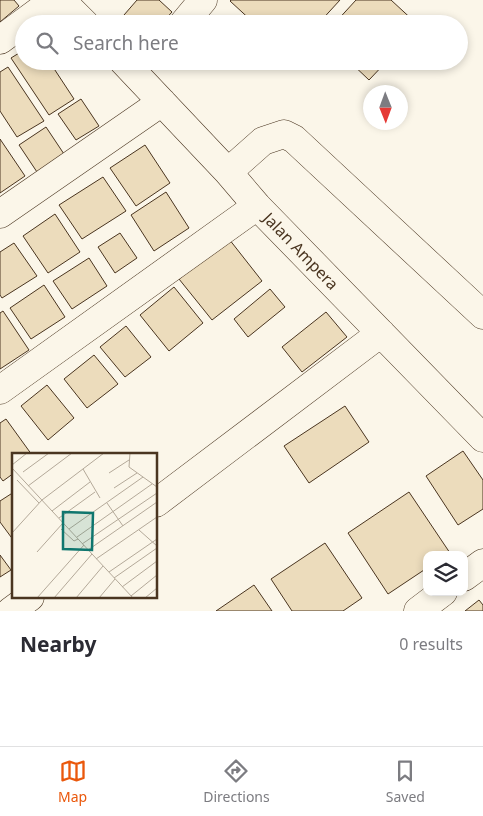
<!DOCTYPE html>
<html lang="en">
<head>
<meta charset="utf-8">
<style>
	body { margin:0; font-family:"Noto Sans",sans-serif; background:#f7f7f7; color:#2b2b33 }
	.controls { position:absolute; right:15px; bottom:15px; display:grid; overflow:hidden; border-radius:10px; box-shadow:0 2px 8px #0003 }
	.controls button { width:45px; height:45px; display:grid; place-items:center; padding:0; border:0; border-bottom:1px solid #e1e1e2; background:#fff; color:#2b2b33; font:25px sans-serif }
	.compass { position:absolute; left:363px; top:85px; width:45px; height:45px; border-radius:50%; background:#fff; box-shadow:0 2px 8px #0003; rotate:179deg }
	.list { margin:0; padding:0; list-style:none }
	h2 { display:flex; justify-content:space-between; align-items:center; height:65px; margin:0; padding:0 20px; font-size:21px }
	h2 small { font-size:16px; font-weight:400; color:#7c7c81 }
	.icon { flex:none; width:28px; height:28px; fill:none; stroke:currentColor; stroke-width:2; stroke-linecap:round; stroke-linejoin:round }
	.map { position:relative; flex:none; width:483px; height:611px; overflow:hidden }
	.search { position:absolute; background:#fff; box-shadow:0 2px 8px #0003; left:15px; right:15px; top:15px; height:55px; display:flex; align-items:center; gap:12px; box-sizing:border-box; padding:0 18px; border-radius:28px; color:#7c7c81; font-size:19px }
	.sheet { height:135px; background:#fff }
	nav { display:flex; justify-content:space-around; align-items:center; box-sizing:border-box; height:70px; border-top:1px solid #e1e1e2; background:#fff; font-size:14px; color:#7c7c81 }
	nav a { display:grid; justify-items:center; gap:2px }
	nav .on { color:#ea580c }
	.map>svg:first-child { display:block }
	.building { fill:#ecdcbc; stroke:#4a3520 }
	.lines { fill:none; stroke-linecap:round; stroke-linejoin:round }
	.minor-casing { stroke:#4a3520; stroke-width:29 }
	.minor { stroke:#fbf6e9; stroke-width:28 }
	.labels { text-anchor:middle; stroke-width:4; stroke-linejoin:round; paint-order:stroke }
	.street-label { font-size:16px; fill:#4a3520; stroke:#fbf6e9 }
	.inset-road { fill:none; stroke:#b4a999; stroke-width:1 }
	.view { fill:#0f766e; fill-opacity:0.15; stroke:#0f766e; stroke-width:2.5 }
	.inset-edge { fill:none; stroke:#4a3520; stroke-width:2.5 }
</style>
</head>
<body>
<div class="map">
<svg width="483" height="611" viewBox="0 0 483 611">
	<rect width="100%" height="100%" fill="#fbf6e9"/>
	<path class="building" d="M 0,0 L 14,0 L 19,6 L 0,22 Z
		M 137,0 L 159,0 L 172,12 L 161,24 L 133,24 L 124,15 Z
		M 231,0 L 340,0 L 318,24 L 255,24 L 230,1 Z
		M 356,0 L 391,0 L 417,24 L 334,24 Z
		M 24,50 L 24,61 L 49,61 L 74,99 L 49,115 L 11,58 Z
		M 349,61 L 387,61 L 369,80 Z
		M 8,67 L 44,121 L 17,137 L 0,111 L 0,72 Z
		M 81,99 L 99,126 L 76,140 L 58,114 Z
		M 46,127 L 66,157 L 39,175 L 19,145 Z
		M 0,139 L 25,176 L 0,193 Z
		M 145,145 L 170,183 L 136,206 L 110,168 Z
		M 103,177 L 126,211 L 82,239 L 59,205 Z
		M 166,192 L 189,228 L 154,251 L 131,215 Z
		M 55,214 L 80,252 L 48,273 L 23,236 Z
		M 120,233 L 137,258 L 115,273 L 98,247 Z
		M 229,239 L 262,281 L 212,320 L 179,279 Z
		M 14,243 L 37,276 L 2,298 L 0,295 L 0,252 Z
		M 89,258 L 107,286 L 72,309 L 53,281 Z
		M 44,285 L 65,317 L 31,339 L 10,308 Z
		M 174,287 L 203,323 L 169,351 L 140,315 Z
		M 270,289 L 285,307 L 248,337 L 234,319 Z
		M 3,311 L 29,350 L 0,369 L 0,313 Z
		M 326,312 L 347,337 L 302,372 L 282,347 Z
		M 126,326 L 151,357 L 125,377 L 100,347 Z
		M 94,355 L 118,384 L 87,408 L 64,379 Z
		M 47,385 L 74,418 L 48,440 L 21,406 Z
		M 345,406 L 369,442 L 309,483 L 284,446 Z
		M 6,419 L 32,455 L 14,455 L 14,473 L 3,481 L 0,477 L 0,423 Z
		M 463,451 L 483,480 L 483,509 L 458,525 L 426,476 Z
		M 14,492 L 14,541 L 0,522 L 0,501 Z
		M 409,492 L 450,553 L 447,555 L 427,555 L 427,568 L 388,594 L 348,533 Z
		M 325,543 L 362,598 L 343,611 L 292,611 L 271,579 Z
		M 0,555 L 11,570 L 0,577 Z
		M 254,585 L 272,611 L 216,611 Z
		M 479,600 L 483,605 L 483,611 L 465,611 Z"/>
	<g class="lines">
		<defs>
			<path id="minor" d="M 61,0 L 85,24
				M 183,24 L 203,0
				M 0,40 L 54,0
				M 123,61 L 228,172 L 257,206 L 483,438
				M 228,172 L 263,141 L 284,134 L 294,139 L 483,315
				M 0,214 L 162,102
				M 0,390 L 257,206
				M 156,503 L 381,333
				M 464,577 L 483,563
				M 11,611 L 30,597
				M 418,611 L 443,592"/>
		</defs>
		<use href="#minor" class="minor-casing"/>
		<use href="#minor" class="minor"/>
	</g>
	<g class="labels">
		<g class="street-label">
			<text transform="translate(301 251) rotate(46)" y="6">Jalan Ampera</text>
		</g>
	</g>
	<g transform="translate(12 453)">
		<rect width="145" height="145" fill="#fbf6e9"/>
		<path class="inset-road" d="M 118,0 L 117,14 L 145,34M 0,12 L 15,0M 0,15 L 121,145M 71,16 L 88,45M 11,19 L 37,0M 97,20 L 117,7M 5,27 L 27,50M 16,33 L 60,0M 102,35 L 125,20M 95,50 L 111,73M 40,58 L 78,29M 47,65 L 83,39M 49,76 L 62,88 L 66,86M 57,76 L 131,24M 127,77 L 145,93M 0,80 L 30,47 L 92,0M 65,84 L 140,31M 70,91 L 145,40M 76,97 L 145,49M 25,99 L 51,70M 84,106 L 145,64M 97,119 L 145,86M 102,125 L 145,95M 110,134 L 145,108M 119,143 L 145,122M 25,145 L 72,92M 42,145 L 80,101M 64,145 L 91,113M 87,145 L 103,126M 133,145 L 145,135"/>
		<path class="view" d="M 51,59 L 81,60 L 80,97 L 51,96 Z"/>
		<rect width="145" height="145" class="inset-edge"/>
	</g>
</svg>
<div class="controls">
<button><svg class="icon" aria-label="layers" viewBox="0 0 24 24"><path d="M12 4l9 5-9 5-9-5zM3 14l9 5 9-5"/></svg></button>
</div>
<svg class="compass" viewBox="-18 -18 36 36"><path d="M0-13l5 13h-10z" fill="#e53935"/><path d="M0 13l5-13h-10z" fill="#7c7c81"/></svg>
<div class="search"><svg class="icon" aria-label="search" viewBox="0 0 24 24"><circle cx="10" cy="10" r="6"/><path d="M15 15l6 6"/></svg>Search here</div>
</div>
<section class="sheet">
<h2>Nearby<small>0 results</small></h2>
<ul class="list">
</ul>
</section>
<nav>
<a class="on"><svg class="icon" aria-label="map" viewBox="0 0 24 24"><path d="M3 6l6-2 6 2 6-2v14l-6 2-6-2-6 2zM9 4v14M15 6v14"/></svg>Map</a>
<a><svg class="icon" aria-label="directions" viewBox="0 0 24 24"><path d="M12 3l9 9-9 9-9-9zM9 14v-3h6M13 9l2 2-2 2"/></svg>Directions</a>
<a><svg class="icon" aria-label="saved" viewBox="0 0 24 24"><path d="M7 4h10v16l-5-4-5 4z"/></svg>Saved</a>
</nav>
</body>
</html>
